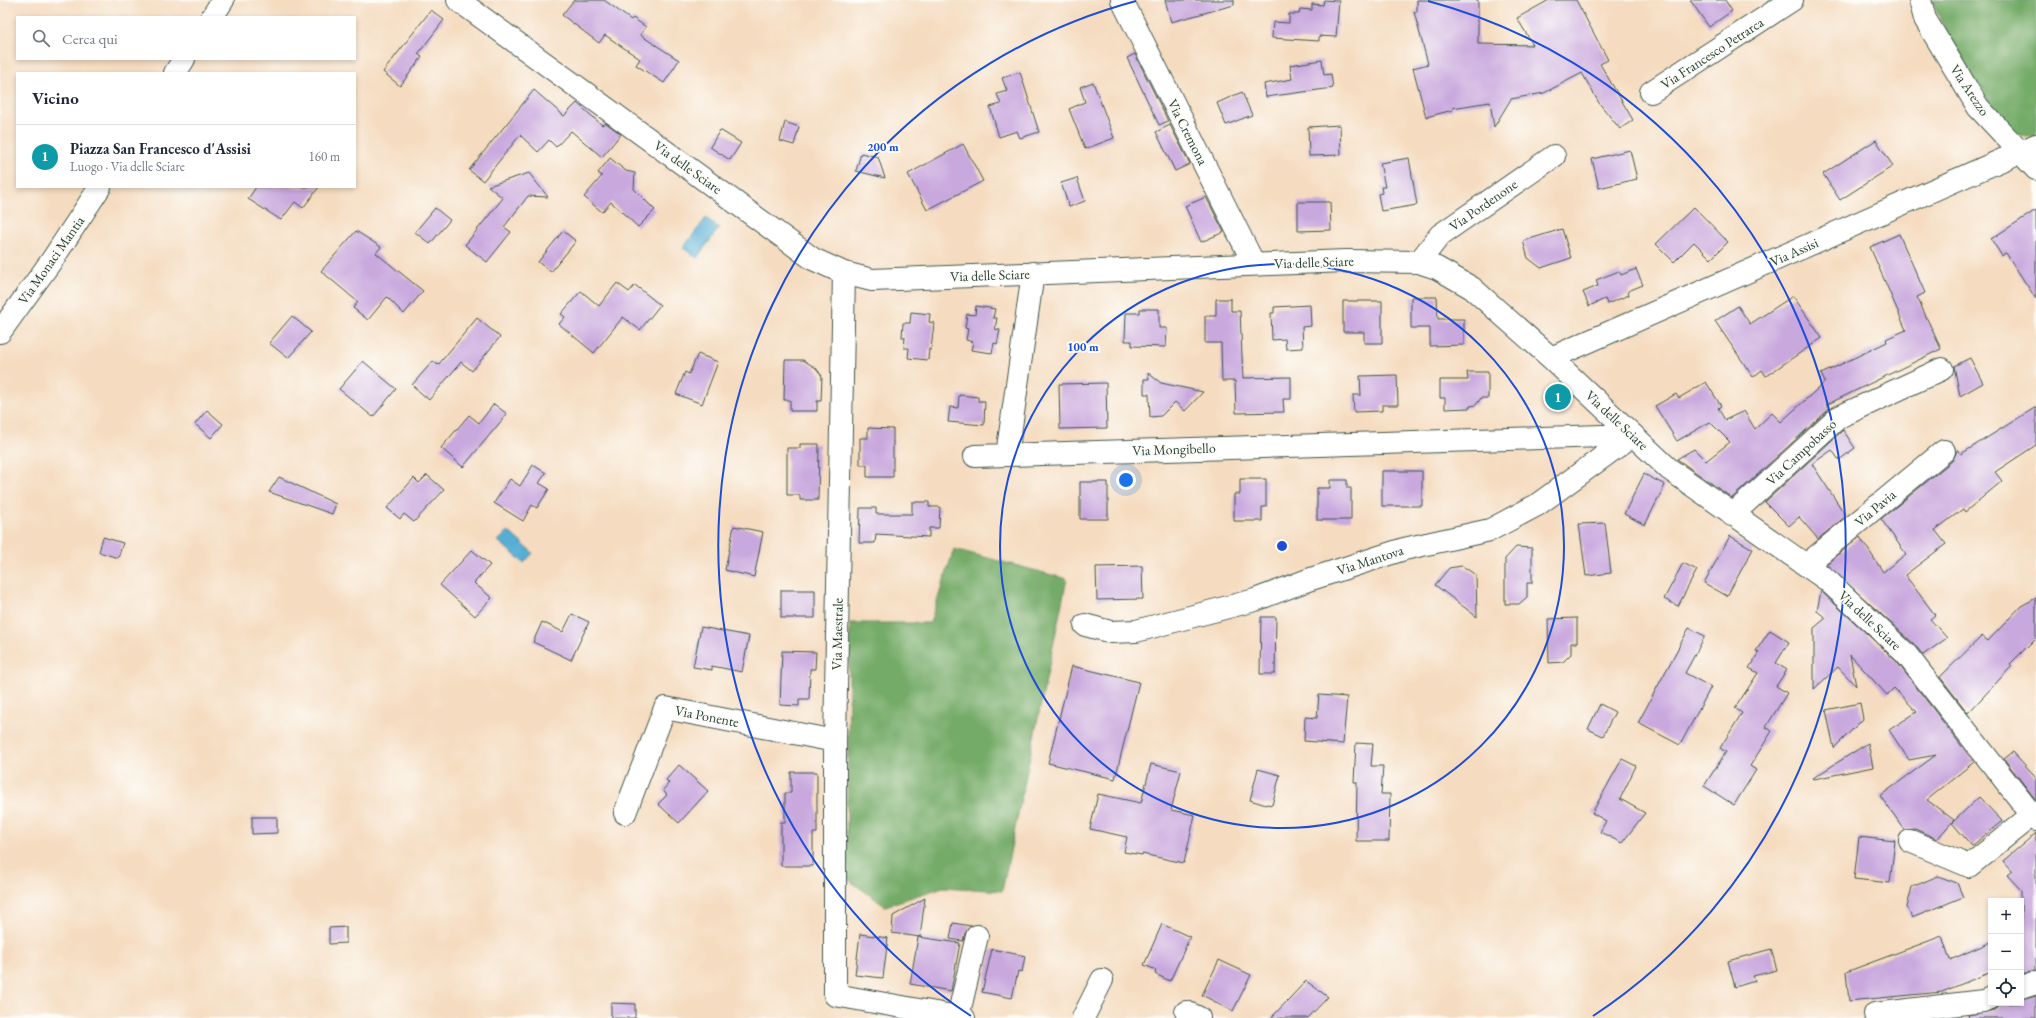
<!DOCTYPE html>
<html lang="it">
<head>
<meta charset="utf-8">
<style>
	body { margin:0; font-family:"EB Garamond",serif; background:#f2f2f3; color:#1f2937 }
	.controls { position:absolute; right:12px; bottom:12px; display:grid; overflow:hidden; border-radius:0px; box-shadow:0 2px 6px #0003 }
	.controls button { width:36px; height:36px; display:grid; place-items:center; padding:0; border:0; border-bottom:1px solid #e0e1e3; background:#fff; color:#1f2937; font:20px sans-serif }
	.you { position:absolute; left:1126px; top:480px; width:14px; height:14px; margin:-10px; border:3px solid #fff; border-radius:50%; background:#1a73e8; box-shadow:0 0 0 6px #1a73e833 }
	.badge { display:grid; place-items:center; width:26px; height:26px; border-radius:50%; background:#b5179e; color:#fff; font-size:13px; font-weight:700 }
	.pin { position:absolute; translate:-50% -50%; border:2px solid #fff; box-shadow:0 1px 4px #0006 }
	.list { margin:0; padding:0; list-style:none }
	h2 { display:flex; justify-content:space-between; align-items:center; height:52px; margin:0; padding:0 16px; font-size:17px }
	h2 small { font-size:13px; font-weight:400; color:#747a83 }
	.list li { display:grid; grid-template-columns:26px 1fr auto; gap:12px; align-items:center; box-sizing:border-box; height:64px; padding:0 16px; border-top:1px solid #e0e1e3 }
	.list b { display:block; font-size:15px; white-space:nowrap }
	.list p { margin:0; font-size:13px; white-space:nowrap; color:#747a83 }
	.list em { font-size:13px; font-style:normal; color:#747a83 }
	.icon { flex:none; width:22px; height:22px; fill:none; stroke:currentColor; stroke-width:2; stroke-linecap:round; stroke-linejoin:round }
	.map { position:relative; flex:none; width:2036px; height:1018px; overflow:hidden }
	.search { position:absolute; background:#fff; box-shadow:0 2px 6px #0003; left:16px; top:16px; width:340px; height:44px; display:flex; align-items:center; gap:10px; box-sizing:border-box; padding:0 14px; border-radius:0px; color:#747a83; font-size:15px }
	.panel { position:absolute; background:#fff; box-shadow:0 2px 6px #0003; left:16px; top:72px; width:340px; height:116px; border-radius:0px }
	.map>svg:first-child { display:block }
	.forest { fill:#74ab68; stroke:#4a744e }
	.water { fill:#57aed4; stroke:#3b7684 }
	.building { fill:#c9a8de }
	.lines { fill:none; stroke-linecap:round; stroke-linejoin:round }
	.minor-casing { stroke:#3f5549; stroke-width:24 }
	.minor { stroke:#fff; stroke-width:22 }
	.ring { fill:none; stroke:#1d4ed8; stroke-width:2 }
	.labels { text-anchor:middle; stroke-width:4; stroke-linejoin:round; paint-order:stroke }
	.street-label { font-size:14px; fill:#1f3d34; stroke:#fdfcf7 }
	.centre { fill:#1d4ed8; stroke:#fdfcf7; stroke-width:2 }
	.ring-label { font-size:12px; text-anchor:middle; font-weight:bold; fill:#1d4ed8; stroke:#fdfcf7; stroke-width:4; stroke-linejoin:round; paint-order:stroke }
</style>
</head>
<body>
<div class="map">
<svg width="2036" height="1018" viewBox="0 0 2036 1018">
	<rect width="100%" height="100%" fill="#fdfcf7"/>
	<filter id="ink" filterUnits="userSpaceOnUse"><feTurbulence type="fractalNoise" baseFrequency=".025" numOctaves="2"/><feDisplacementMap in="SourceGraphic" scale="8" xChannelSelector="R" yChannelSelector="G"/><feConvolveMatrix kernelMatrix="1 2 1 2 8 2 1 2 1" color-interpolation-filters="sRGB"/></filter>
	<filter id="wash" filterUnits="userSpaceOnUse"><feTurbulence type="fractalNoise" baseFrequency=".012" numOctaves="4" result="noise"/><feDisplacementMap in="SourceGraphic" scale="16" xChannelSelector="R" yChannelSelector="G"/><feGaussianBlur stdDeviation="0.9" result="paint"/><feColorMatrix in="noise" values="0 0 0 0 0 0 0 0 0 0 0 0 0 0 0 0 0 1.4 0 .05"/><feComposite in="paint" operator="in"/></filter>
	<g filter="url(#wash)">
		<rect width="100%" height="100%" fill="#f5dcc0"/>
		<path class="forest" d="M 1932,0 L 2036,0 L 2036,136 C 2032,136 2027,138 2024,136 C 1996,126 1942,29 1932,0 Z
			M 954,549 L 1067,579 L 1002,891 L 943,887 L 885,906 L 846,878 L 850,623 L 930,623 Z"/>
		<path class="water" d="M 706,218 L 719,228 L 697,258 L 683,248 Z
			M 508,531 L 533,553 L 524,563 L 498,541 Z"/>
		<g id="blocks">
			<path class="building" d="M 574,0 L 604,0 L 631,20 L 633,18 L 646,27 L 640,35 L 679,60 L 664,83 L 636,65 L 640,59 L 605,35 L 599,43 L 562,15 Z
				M 1165,0 L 1234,0 L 1234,5 L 1171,22 Z
				M 1324,0 L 1339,1 L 1336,37 L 1319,36 L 1319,41 L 1272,38 L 1273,22 L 1289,23 L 1289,14 L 1299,14 L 1300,9 L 1312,10 L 1312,4 L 1323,5 Z
				M 1417,0 L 1478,0 L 1478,44 L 1533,45 L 1517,18 L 1549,0 L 1576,0 L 1608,60 L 1600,64 L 1633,120 L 1620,129 L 1599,103 L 1582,73 L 1544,93 L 1511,99 L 1494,127 L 1490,102 L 1452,108 L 1453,110 L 1426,117 L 1413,68 L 1428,64 L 1414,12 L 1417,12 Z
				M 1690,0 L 1725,0 L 1732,11 L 1709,27 Z
				M 431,10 L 444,20 L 418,54 L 422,57 L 400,86 L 383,72 Z
				M 1135,54 L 1168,121 L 1159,125 L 1127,58 Z
				M 1322,60 L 1324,75 L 1331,74 L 1333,88 L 1266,97 L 1264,84 L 1292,79 L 1290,65 Z
				M 1020,72 L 1039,132 L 1020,138 L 1017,131 L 999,137 L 990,107 L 1001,104 L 997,94 L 1007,91 L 1002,78 Z
				M 1093,82 L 1114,138 L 1085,149 L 1069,109 L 1085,102 L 1080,87 Z
				M 534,90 L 564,116 L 577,103 L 602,125 L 606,123 L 621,134 L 602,157 L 571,131 L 556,147 L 549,140 L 538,152 L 520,135 L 483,181 L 469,170 Z
				M 1242,92 L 1252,115 L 1226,125 L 1217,103 Z
				M 785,122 L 799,127 L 794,145 L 780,141 Z
				M 1170,125 L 1190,164 L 1175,171 L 1156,132 Z
				M 1340,125 L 1341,155 L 1309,156 L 1308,127 Z
				M 720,130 L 741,143 L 730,160 L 710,147 Z
				M 1876,140 L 1893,166 L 1840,200 L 1823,174 Z
				M 963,144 L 983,181 L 927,210 L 908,174 Z
				M 1630,150 L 1637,179 L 1599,188 L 1592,159 Z
				M 861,153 L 878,157 L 885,178 L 856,171 Z
				M 610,158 L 626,171 L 635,173 L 634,189 L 655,210 L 638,227 L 611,202 L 602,212 L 584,197 L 602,176 L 598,173 Z
				M 1409,158 L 1417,205 L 1381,211 L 1378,194 L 1382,193 L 1381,187 L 1385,187 L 1380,163 Z
				M 529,173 L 548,197 L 528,196 L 504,227 L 511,232 L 487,262 L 465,245 L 503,198 L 488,186 Z
				M 1077,178 L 1085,201 L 1069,207 L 1061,183 Z
				M 256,187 L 319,187 L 303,208 L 295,202 L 281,220 L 248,199 Z
				M 1206,197 L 1224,232 L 1201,242 L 1185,206 Z
				M 1298,202 L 1330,202 L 1331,230 L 1298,231 Z
				M 1694,207 L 1728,242 L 1711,259 L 1694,242 L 1674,262 L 1656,244 Z
				M 435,208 L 450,220 L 430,244 L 415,232 Z
				M 2036,210 L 2036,299 L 2006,253 L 2002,256 L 1991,239 Z
				M 1562,229 L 1571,258 L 1541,268 L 1528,258 L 1523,241 Z
				M 356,231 L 381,247 L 376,253 L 423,291 L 404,314 L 387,297 L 368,320 L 353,308 L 358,302 L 321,271 Z
				M 563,231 L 576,241 L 551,272 L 538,262 Z
				M 1899,234 L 1925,293 L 1917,297 L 1941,349 L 1826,405 L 1829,409 L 1732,498 L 1677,459 L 1694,449 L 1706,461 L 1730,442 L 1710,422 L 1677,441 L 1655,406 L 1676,394 L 1679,398 L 1706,382 L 1721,406 L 1718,408 L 1725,420 L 1744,411 L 1755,429 L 1772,413 L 1781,422 L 1825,382 L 1821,374 L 1887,342 L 1886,339 L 1906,330 L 1870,247 Z
				M 1636,269 L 1643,285 L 1628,291 L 1629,295 L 1607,304 L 1605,299 L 1589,306 L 1583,292 L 1598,286 L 1596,280 L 1619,271 L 1621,275 Z
				M 617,283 L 629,292 L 635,285 L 660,305 L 640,330 L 623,317 L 594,353 L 559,324 L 565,317 L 561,314 L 581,291 L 599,306 Z
				M 1793,296 L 1822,338 L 1766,376 L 1762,370 L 1753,377 L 1715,321 L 1738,306 L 1750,324 Z
				M 1411,297 L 1437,297 L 1438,319 L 1464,319 L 1464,345 L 1430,346 L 1430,328 L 1411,328 Z
				M 1216,299 L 1231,299 L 1231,311 L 1240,311 L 1243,378 L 1291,377 L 1291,399 L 1283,399 L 1284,412 L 1236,413 L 1235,381 L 1222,381 L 1221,343 L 1205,343 L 1205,316 L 1216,316 Z
				M 1343,301 L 1382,301 L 1382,343 L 1364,343 L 1364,332 L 1343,332 Z
				M 1310,305 L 1311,326 L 1302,327 L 1303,348 L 1286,349 L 1285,339 L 1272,340 L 1271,313 L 1274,313 L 1274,307 Z
				M 976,306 L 995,309 L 993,318 L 997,318 L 995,329 L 1000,330 L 997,344 L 994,343 L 992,353 L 971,350 L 973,342 L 966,340 L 968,329 L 965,328 L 967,314 L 975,315 Z
				M 1140,309 L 1159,309 L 1159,328 L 1167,328 L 1166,347 L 1132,346 L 1132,341 L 1125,341 L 1126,313 L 1140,313 Z
				M 911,312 L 930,314 L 929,322 L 934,323 L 931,350 L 929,349 L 928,360 L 908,358 L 909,348 L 904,348 L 905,337 L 902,337 L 903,323 L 910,323 Z
				M 292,316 L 311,332 L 288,358 L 269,343 Z
				M 477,318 L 500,337 L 472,371 L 461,362 L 429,400 L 412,385 L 433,361 L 438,365 Z
				M 698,354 L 718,362 L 702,404 L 676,394 L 685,372 L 689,374 Z
				M 1970,358 L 1983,383 L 1960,396 L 1954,366 Z
				M 785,360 L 803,360 L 816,368 L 822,376 L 821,401 L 817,401 L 817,411 L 790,411 L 790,400 L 784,400 Z
				M 363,361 L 396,389 L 373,417 L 339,389 Z
				M 1467,372 L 1488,372 L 1488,398 L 1481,398 L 1476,405 L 1470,406 L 1470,408 L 1445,409 L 1445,398 L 1440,398 L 1440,380 L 1468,380 Z
				M 1148,373 L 1161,383 L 1203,392 L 1185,411 L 1175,402 L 1161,416 L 1150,417 L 1149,394 L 1144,394 L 1144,379 L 1149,379 Z
				M 1397,375 L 1398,405 L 1382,405 L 1382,411 L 1354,412 L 1353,395 L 1361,395 L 1360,376 Z
				M 1106,383 L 1107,428 L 1060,429 L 1059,384 Z
				M 959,395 L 978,397 L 978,401 L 985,401 L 984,425 L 948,422 L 950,407 L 958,408 Z
				M 494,404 L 507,414 L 463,467 L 441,448 L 469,415 L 479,423 Z
				M 2036,407 L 2036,445 L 1995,472 L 2002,481 L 1965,512 L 1963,509 L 1935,530 L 1946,544 L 1905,575 L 1935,615 L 1930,619 L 1947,638 L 1923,655 L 1915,645 L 1826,564 L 1860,537 L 1883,572 L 1906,554 L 1881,519 L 1952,461 L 1958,449 L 1961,454 Z
				M 207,410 L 223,424 L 211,438 L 195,424 Z
				M 868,428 L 893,429 L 893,477 L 867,477 L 867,465 L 860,465 L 860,438 L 868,438 Z
				M 1843,430 L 1855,448 L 1839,460 L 1832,450 L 1812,464 L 1846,516 L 1818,539 L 1799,517 L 1789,526 L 1765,502 Z
				M 800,444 L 819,444 L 818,500 L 800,500 L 800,495 L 787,495 L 787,448 L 800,448 Z
				M 533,465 L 546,473 L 539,483 L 549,489 L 537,508 L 532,505 L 523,521 L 494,503 L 510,479 L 520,486 Z
				M 1382,471 L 1422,471 L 1422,506 L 1382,506 Z
				M 1644,474 L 1665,485 L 1645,525 L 1624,514 Z
				M 427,475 L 444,490 L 414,522 L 404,514 L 400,519 L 387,508 L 414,478 L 419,483 Z
				M 279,477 L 336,504 L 332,514 L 269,492 Z
				M 1240,479 L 1266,479 L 1266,507 L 1262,507 L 1262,521 L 1234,521 L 1234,494 L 1240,494 Z
				M 1330,480 L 1347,480 L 1347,488 L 1351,488 L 1351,520 L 1317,520 L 1317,488 L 1330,488 Z
				M 1080,482 L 1108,482 L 1108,519 L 1080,519 Z
				M 912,502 L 929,502 L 929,507 L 940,507 L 939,528 L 929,528 L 929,537 L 876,534 L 875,543 L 859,543 L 860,508 L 876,508 L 876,514 L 912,514 Z
				M 1605,523 L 1611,573 L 1586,576 L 1579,524 Z
				M 734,526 L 763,532 L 754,577 L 725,570 Z
				M 1730,536 L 1753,549 L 1727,596 L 1704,583 Z
				M 103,537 L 123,543 L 118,558 L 99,552 Z
				M 1516,547 L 1532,548 L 1532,583 L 1527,583 L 1527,597 L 1519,604 L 1505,604 L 1505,559 Z
				M 472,550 L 490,565 L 474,583 L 492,598 L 475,616 L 440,585 Z
				M 1683,563 L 1697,570 L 1678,606 L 1664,599 Z
				M 1142,566 L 1143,599 L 1097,600 L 1096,567 Z
				M 1462,566 L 1476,575 L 1477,617 L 1435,585 L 1449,568 Z
				M 781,590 L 815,590 L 815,618 L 781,618 Z
				M 1821,591 L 1897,662 L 1974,762 L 1927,800 L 1954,820 L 1937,839 L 1915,829 L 1905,830 L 1880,796 L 1936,755 L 1909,760 L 1889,730 L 1917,712 L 1894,688 L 1887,695 L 1850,655 L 1856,686 L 1838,667 L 1814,689 L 1814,628 L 1826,618 L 1817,611 Z
				M 2036,598 L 2036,638 L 2010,664 L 2012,666 L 1968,713 L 1940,677 L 1982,636 L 1988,641 L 2021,606 Z
				M 572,614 L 589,622 L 571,660 L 533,642 L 542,622 L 563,632 Z
				M 1261,617 L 1276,617 L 1275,674 L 1260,674 Z
				M 1577,618 L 1577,643 L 1571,643 L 1571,654 L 1563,662 L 1549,663 L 1548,619 Z
				M 701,627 L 749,636 L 742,672 L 712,666 L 712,670 L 693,667 Z
				M 1689,628 L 1705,636 L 1685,673 L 1711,687 L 1680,745 L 1638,723 Z
				M 1770,630 L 1789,642 L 1776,663 L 1787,670 L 1776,686 L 1787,693 L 1766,727 L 1772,731 L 1750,766 L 1756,770 L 1734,805 L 1704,786 L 1726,752 L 1720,748 L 1742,713 L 1735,708 L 1758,673 L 1749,668 L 1759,652 L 1756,651 Z
				M 782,651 L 816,652 L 815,669 L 810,669 L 809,699 L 799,699 L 799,706 L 780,705 Z
				M 1072,666 L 1139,682 L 1115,779 L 1048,763 Z
				M 1319,695 L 1347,697 L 1343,744 L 1304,741 L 1305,717 L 1317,718 Z
				M 1860,703 L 1863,719 L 1834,748 L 1826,710 Z
				M 1600,704 L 1615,712 L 1603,736 L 1588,729 Z
				M 1356,743 L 1373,744 L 1371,766 L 1383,766 L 1381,794 L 1390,794 L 1389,841 L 1356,841 L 1357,782 L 1354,782 Z
				M 1868,743 L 1873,767 L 1814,779 L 1813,778 Z
				M 2013,752 L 2036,777 L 2036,800 L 2004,759 Z
				M 1622,759 L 1636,766 L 1620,799 L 1645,813 L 1622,843 L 1600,832 L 1606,821 L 1592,813 Z
				M 1151,764 L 1181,771 L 1171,810 L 1195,815 L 1184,863 L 1142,854 L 1142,855 L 1124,852 L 1127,837 L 1090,829 L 1098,794 L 1141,803 Z
				M 679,765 L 708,791 L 679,823 L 658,804 L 667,795 L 663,790 L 669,783 L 666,780 Z
				M 1258,769 L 1280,775 L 1272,805 L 1267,804 L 1266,805 L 1250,800 Z
				M 791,772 L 817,772 L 817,833 L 813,833 L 813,866 L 781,866 L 781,822 L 785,822 L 785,793 L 791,793 Z
				M 1979,797 L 2002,821 L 1972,846 L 1952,823 Z
				M 252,817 L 277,817 L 277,833 L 252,834 Z
				M 2036,833 L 2036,970 L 2021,974 L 2021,890 L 2007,875 L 2012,871 L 2003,861 Z
				M 1859,837 L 1895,841 L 1890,883 L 1854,879 Z
				M 1938,876 L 1957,883 L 1963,897 L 1912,918 L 1907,907 L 1912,887 Z
				M 925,898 L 920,937 L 892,933 L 893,916 Z
				M 953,923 L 971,926 L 965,933 L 963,941 L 950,939 Z
				M 1162,924 L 1190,937 L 1170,981 L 1155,974 L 1156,970 L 1144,965 Z
				M 346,927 L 346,943 L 329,944 L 329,928 Z
				M 860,934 L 888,938 L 883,978 L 855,975 Z
				M 1942,936 L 1950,960 L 1991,942 L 1991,972 L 1942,992 L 1849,1001 L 1846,972 Z
				M 918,937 L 960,943 L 951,991 L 910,984 Z
				M 992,949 L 1025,956 L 1022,972 L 1018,971 L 1012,998 L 982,992 Z
				M 1771,949 L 1777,970 L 1753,976 L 1755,981 L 1735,987 L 1728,961 Z
				M 1219,960 L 1251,975 L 1233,1011 L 1202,995 Z
				M 1306,981 L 1328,997 L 1308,1018 L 1271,1018 Z
				M 2036,995 L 2036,1018 L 1969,1018 L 1968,1015 L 1995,1010 L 2002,1004 L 2021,1003 L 2021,999 Z
				M 611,1003 L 635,1004 L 635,1018 L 611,1018 Z"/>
		</g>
	</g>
	<g filter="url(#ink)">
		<use href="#blocks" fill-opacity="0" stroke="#3f5549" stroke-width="1"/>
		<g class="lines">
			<defs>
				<path id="minor" d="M 458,0 L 813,259 L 844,273 L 872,280 L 1346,261 L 1419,262 L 1437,268 L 1472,288 L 1551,358 L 1669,469 L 1827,580 L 1906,654 L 2036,820
					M 1122,0 L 1254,264
					M 1920,0 L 1925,19 L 1978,107 L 2036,169
					M 212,17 L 223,0
					M 175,73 L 184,59
					M 1651,92 L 1792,0
					M 1419,262 L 1440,235 L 1554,156
					M 844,273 L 835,741 L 835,995 L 964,1018
					M 1033,273 L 1007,455 L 1633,435
					M 0,332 L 52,260 L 100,187
					M 1551,358 L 2036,145
					M 975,456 L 1007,455
					M 1732,515 L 1839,417 L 1942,369
					M 1806,565 L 1944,451
					M 1085,625 L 1111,632 L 1136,631 L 1255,600 L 1308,580 L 1404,549 L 1490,530 L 1537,505 L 1633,435
					M 625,813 L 665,708 L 835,741
					M 1910,841 L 1969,866 L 2032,815
					M 2021,987 L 2036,982
					M 1186,1012 L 1199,1018
					M 1875,1014 L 1983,1001 L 1991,998
					M 958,1017 L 977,936
					M 1083,1018 L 1102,980"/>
			</defs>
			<use href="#minor" class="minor-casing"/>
			<use href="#minor" class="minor"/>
		</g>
	</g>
	<g class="ring">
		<circle cx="1282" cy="546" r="282"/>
		<path d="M971 1016A564 564 0 0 1 1136 1M1428 1A564 564 0 0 1 1593 1016"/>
	</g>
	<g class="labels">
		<g class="street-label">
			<text transform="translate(1712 53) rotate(-33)" y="5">Via Francesco Petrarca</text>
			<text transform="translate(1970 90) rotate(56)" y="5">Via Arezzo</text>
			<text transform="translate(1188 132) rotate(63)" y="5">Via Cremona</text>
			<text transform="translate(688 167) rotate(36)" y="5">Via delle Sciare</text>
			<text transform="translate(1483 205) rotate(-35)" y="5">Via Pordenone</text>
			<text transform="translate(1794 252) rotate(-24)" y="5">Via Assisi</text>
			<text transform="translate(51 260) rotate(-55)" y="5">Via Monaci Mantia</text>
			<text transform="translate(1314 262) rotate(-2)" y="5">Via delle Sciare</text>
			<text transform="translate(990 275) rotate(-2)" y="5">Via delle Sciare</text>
			<text transform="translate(1617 420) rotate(43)" y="5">Via delle Sciare</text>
			<text transform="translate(1174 449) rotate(-2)" y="5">Via Mongibello</text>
			<text transform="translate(1801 452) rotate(-43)" y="5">Via Campobasso</text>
			<text transform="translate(1875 508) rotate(-40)" y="5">Via Pavia</text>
			<text transform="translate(1370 560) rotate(-18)" y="5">Via Mantova</text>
			<text transform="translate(1870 620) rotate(43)" y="5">Via delle Sciare</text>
			<text transform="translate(837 634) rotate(-89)" y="5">Via Maestrale</text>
			<text transform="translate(707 716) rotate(11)" y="5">Via Ponente</text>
		</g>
	</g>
	<circle cx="1282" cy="546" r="6" class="centre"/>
	<g class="ring-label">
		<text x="883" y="151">200 m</text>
		<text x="1083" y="351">100 m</text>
	</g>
</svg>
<div class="controls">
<button>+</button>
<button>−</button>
<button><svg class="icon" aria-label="locate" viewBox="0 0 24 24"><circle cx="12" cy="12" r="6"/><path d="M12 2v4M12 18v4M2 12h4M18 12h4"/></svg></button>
</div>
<div class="you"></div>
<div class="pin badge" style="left:1558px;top:397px;background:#0f9aa8">1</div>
<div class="search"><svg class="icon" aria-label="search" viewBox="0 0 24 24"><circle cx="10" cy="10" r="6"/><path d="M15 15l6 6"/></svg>Cerca qui</div>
<section class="panel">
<h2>Vicino<small></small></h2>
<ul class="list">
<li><span class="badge" style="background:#0f9aa8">1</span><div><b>Piazza San Francesco d'Assisi</b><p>Luogo · Via delle Sciare</p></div><em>160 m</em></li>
</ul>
</section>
</div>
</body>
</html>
